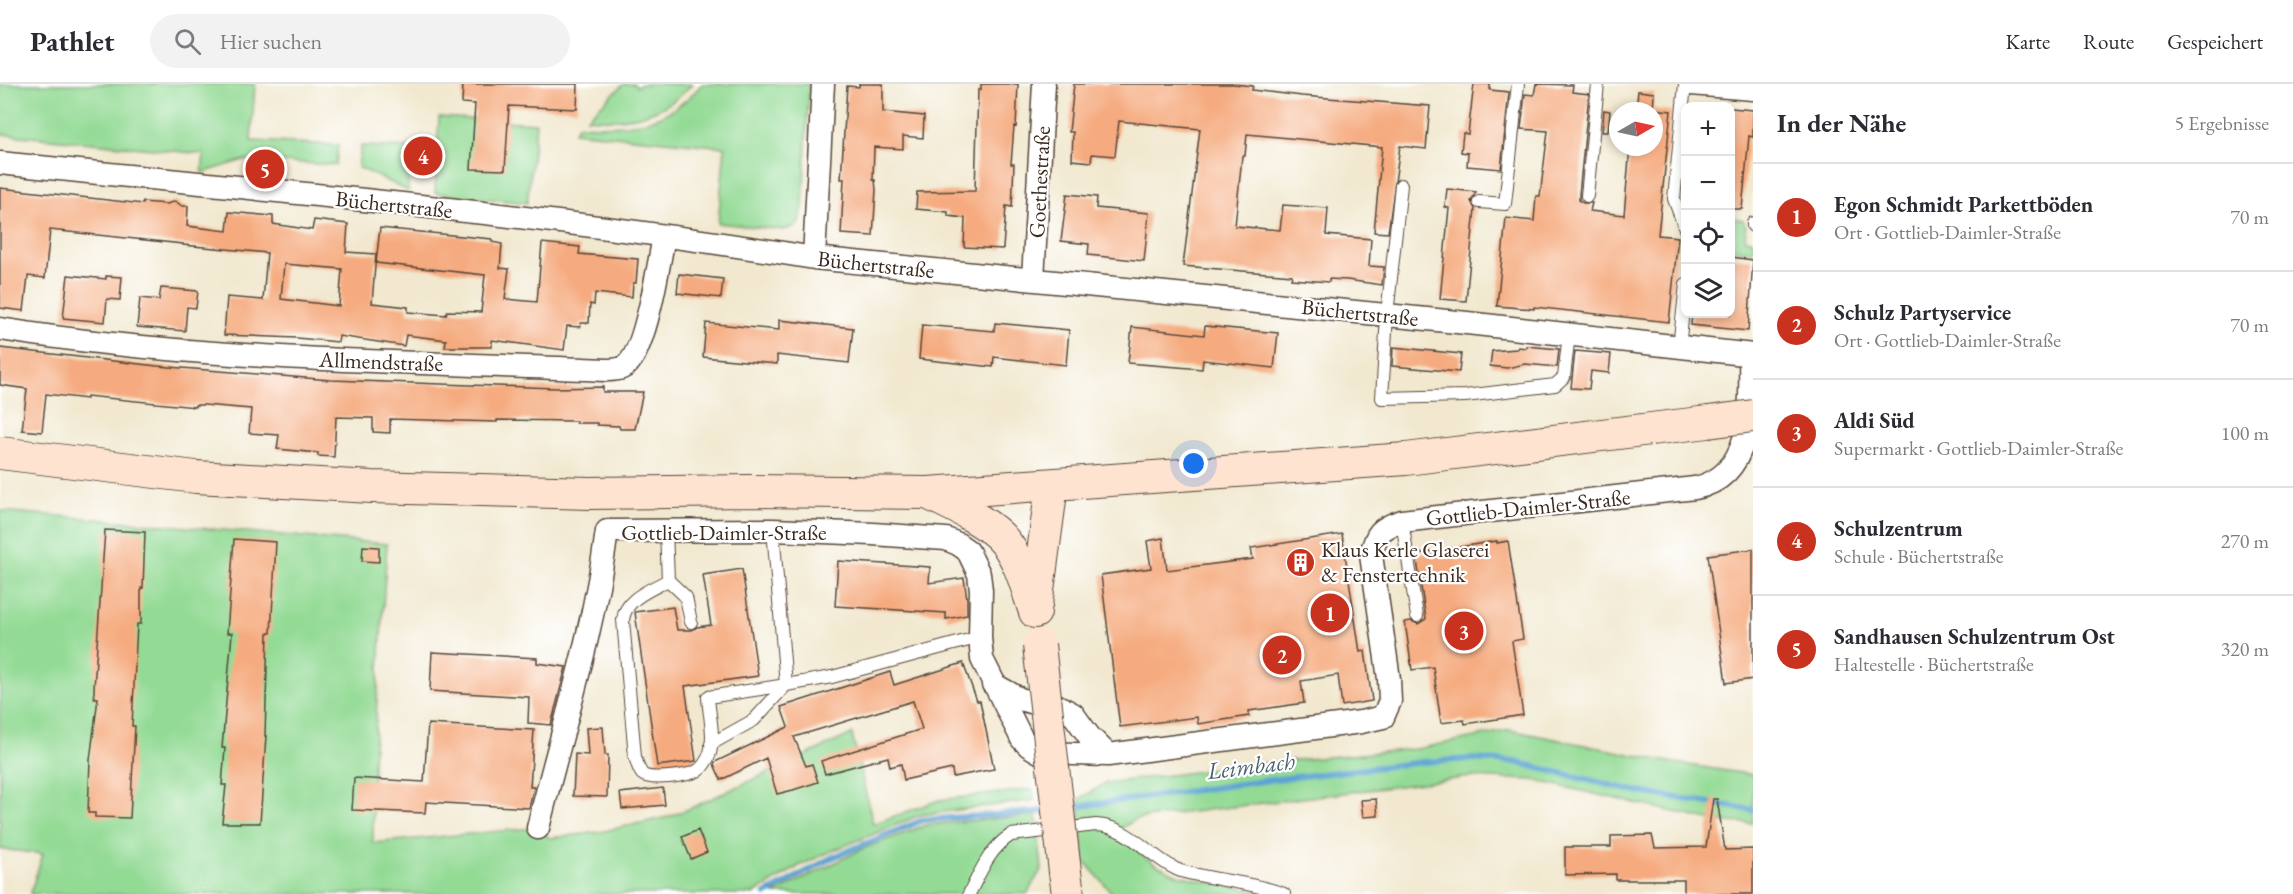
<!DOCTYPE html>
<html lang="de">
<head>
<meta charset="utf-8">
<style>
	body { margin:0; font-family:"EB Garamond",serif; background:#f2f2f3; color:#2b2b33 }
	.controls { position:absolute; right:18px; top:18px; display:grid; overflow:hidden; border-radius:12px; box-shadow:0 3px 9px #0003 }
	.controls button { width:54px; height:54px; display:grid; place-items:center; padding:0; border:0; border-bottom:2px solid #e1e1e2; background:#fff; color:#2b2b33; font:30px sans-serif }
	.compass { position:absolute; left:1609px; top:18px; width:54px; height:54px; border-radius:50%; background:#fff; box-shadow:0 3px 9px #0003; rotate:81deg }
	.you { position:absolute; left:1194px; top:380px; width:21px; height:21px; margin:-15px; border:4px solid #fff; border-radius:50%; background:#1a73e8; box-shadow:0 0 0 9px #1a73e833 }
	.badge { display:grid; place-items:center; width:39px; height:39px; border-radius:50%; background:#c8321e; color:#fff; font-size:20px; font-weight:700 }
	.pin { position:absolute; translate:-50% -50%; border:3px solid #fff; box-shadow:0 2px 6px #0006 }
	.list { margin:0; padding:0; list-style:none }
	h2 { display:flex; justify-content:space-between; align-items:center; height:78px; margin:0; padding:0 24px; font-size:26px }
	h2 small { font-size:20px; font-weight:400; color:#7c7c81 }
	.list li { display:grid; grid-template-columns:39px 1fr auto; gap:18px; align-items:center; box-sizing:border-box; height:108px; padding:0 24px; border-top:2px solid #e1e1e2 }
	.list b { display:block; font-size:22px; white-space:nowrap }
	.list p { margin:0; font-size:20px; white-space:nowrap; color:#7c7c81 }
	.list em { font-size:20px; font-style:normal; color:#7c7c81 }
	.icon { flex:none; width:33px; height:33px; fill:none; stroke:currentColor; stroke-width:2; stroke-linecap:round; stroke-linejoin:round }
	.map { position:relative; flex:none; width:1753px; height:810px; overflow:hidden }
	header { display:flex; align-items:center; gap:36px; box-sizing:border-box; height:84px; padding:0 30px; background:#fff; border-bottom:2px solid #e1e1e2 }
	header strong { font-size:28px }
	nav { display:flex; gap:33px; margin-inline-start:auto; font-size:21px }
	.search { width:420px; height:54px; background:#f2f2f3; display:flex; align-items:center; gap:15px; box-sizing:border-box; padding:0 21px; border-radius:33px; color:#7c7c81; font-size:22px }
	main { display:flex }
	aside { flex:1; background:#fff }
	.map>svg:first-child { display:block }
	.green { fill:#93da94; stroke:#678259; stroke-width:1.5 }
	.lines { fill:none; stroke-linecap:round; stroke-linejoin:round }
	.stream { stroke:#5ca3d2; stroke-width:6 }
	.building { fill:#f5ab7f; fill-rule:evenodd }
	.lane-casing { stroke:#564639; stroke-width:14 }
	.street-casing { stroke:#564639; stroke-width:25 }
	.secondary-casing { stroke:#564639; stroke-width:34 }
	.lane { stroke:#fff; stroke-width:12 }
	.street { stroke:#fff; stroke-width:22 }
	.secondary { stroke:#fee3d1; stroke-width:32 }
	.secondary-bridge-casing { stroke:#564639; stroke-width:34; stroke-linecap:butt }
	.secondary-bridge { stroke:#fee3d1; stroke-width:32 }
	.labels { text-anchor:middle; stroke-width:4.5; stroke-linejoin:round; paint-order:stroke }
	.street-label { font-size:22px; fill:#3b2a1e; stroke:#fff }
	.poi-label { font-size:22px; fill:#3b2a1e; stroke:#fff; text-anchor:start }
	.water-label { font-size:24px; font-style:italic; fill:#4a606f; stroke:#fff }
</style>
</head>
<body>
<header>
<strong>Pathlet</strong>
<div class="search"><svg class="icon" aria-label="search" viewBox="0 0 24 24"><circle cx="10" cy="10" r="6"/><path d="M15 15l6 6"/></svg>Hier suchen</div>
<nav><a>Karte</a><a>Route</a><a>Gespeichert</a></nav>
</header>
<main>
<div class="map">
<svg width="1753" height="810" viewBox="0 0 1753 810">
	<rect width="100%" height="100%" fill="#fff"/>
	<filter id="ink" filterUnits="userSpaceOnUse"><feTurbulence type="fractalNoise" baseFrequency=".0167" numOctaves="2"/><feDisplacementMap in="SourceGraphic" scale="12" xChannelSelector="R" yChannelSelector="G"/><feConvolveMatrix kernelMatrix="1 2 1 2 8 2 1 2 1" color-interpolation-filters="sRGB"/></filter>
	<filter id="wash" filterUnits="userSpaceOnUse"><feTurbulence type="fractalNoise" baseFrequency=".008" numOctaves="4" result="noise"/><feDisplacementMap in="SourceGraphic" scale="24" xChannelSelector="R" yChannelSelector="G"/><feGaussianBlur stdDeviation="1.35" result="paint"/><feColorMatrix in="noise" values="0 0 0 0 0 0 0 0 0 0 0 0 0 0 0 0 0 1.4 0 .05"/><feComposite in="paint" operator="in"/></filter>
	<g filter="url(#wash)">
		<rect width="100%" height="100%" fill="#f1e8cf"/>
		<path class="green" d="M 0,0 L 255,0 L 251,57 L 338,61 L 336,81 L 244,76 L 202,89 L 204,70 L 0,50 Z
			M 624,0 L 634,0 L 637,3 L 641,0 L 692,0 C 664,32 627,39 587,34 Z
			M 702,0 L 809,0 L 803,123 L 798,141 L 784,146 L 718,139 L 725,63 L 574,48 L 578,41 C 629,44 666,42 702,0 Z
			M 439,33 L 536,39 L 527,119 L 435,109 Z
			M 361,62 L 410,64 L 408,107 L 358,83 Z
			M 1731,134 L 1743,136 L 1746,143 L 1745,155 L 1753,156 L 1753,167 L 1731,165 Z
			M 0,427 L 387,460 L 373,680 L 373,759 L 533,744 L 550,754 L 600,748 L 668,733 L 691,724 L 852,650 L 873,740 L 939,716 L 1033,705 L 1034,716 L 920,731 L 827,769 L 799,782 L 754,810 L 30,810 L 43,770 L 0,765 Z
			M 1510,646 L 1669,678 L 1753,691 L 1753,739 L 1718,738 L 1533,696 L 1471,693 L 1136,735 L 1115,748 L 1153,779 L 1178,791 L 1268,810 L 1113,810 L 1084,777 L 1079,715 L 1106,699 L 1274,678 L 1416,665 Z
			M 1036,731 L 1042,784 L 1027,810 L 773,810 L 862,765 L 926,741 Z"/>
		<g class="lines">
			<path class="stream" d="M 1067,724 L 1277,695 L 1423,678 L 1472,675 L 1515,678 L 1634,707 L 1753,726
				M 766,810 L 831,774 L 923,736 L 1048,727"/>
		</g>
		<g id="blocks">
			<path class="building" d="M 463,0 L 578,0 L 577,25 L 509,22 L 505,86 L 471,85 L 475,20 L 462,19 Z
				M 859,0 L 883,0 L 883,28 L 924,32 L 923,54 L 903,52 L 903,65 L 874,63 L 873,96 L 875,96 L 876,106 L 873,152 L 841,150 L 844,95 L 841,95 L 847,2 L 859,3 Z
				M 981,0 L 1018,0 L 1016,43 L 1014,42 L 1011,80 L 1014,80 L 1012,123 L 1006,122 L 1003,165 L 964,163 L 965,134 L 948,132 L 948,128 L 916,125 L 917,108 L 975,107 L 978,6 L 981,6 Z
				M 1074,0 L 1233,0 L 1253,2 L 1252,6 L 1302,12 L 1430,22 L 1426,65 L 1400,62 L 1388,149 L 1374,148 L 1382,63 L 1247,50 L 1245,72 L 1242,72 L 1235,142 L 1280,146 L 1283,121 L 1328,124 L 1326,151 L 1371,155 L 1369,182 L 1384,183 L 1382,201 L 1347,196 L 1329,195 L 1329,198 L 1291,195 L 1292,191 L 1183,182 L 1200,45 L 1119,37 L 1115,72 L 1092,70 L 1091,78 L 1072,76 L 1073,48 L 1069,48 Z
				M 1474,0 L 1490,0 L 1490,6 L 1509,8 L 1501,85 L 1467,82 L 1468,69 L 1461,68 L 1463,49 L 1468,50 Z
				M 1536,0 L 1573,1 L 1572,8 L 1589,10 L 1579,111 L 1579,116 L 1583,119 L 1592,119 L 1590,127 L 1624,131 L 1630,63 L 1654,63 L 1654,25 L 1671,27 L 1658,151 L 1678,153 L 1669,238 L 1534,223 L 1534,225 L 1497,222 L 1506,134 L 1534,137 L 1536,112 L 1540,112 L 1548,47 L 1521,45 L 1525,10 L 1534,11 Z
				M 1638,7 L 1654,9 L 1653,27 L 1636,27 Z
				M 1731,24 L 1753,26 L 1753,53 L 1749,52 L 1742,125 L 1731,125 Z
				M 1604,26 L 1610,27 L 1608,48 L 1602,48 Z
				M 0,104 L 143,120 L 143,118 L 167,120 L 175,117 L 182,122 L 188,122 L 187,142 L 227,147 L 229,128 L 273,132 L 273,140 L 312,146 L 314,136 L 348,140 L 346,168 L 376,170 L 372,219 L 408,223 L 408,228 L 446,231 L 447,227 L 481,228 L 485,191 L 376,179 L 380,144 L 492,155 L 492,158 L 502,160 L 500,184 L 509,185 L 505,215 L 537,218 L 542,159 L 580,163 L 579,170 L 638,175 L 636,199 L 633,199 L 632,213 L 595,209 L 594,221 L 590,220 L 589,239 L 581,239 L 580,243 L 567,242 L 564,266 L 492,256 L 492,263 L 445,263 L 446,256 L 406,251 L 404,262 L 339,252 L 338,258 L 297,254 L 224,251 L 227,213 L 263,216 L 267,169 L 183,161 L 183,160 L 50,146 L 45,194 L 28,192 L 24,227 L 0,224 ZM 284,180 L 342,185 L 339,222 L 281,215 Z
				M 1447,105 L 1476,108 L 1471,117 L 1475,125 L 1466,217 L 1440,215 L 1449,124 L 1445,123 Z
				M 1067,110 L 1097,113 L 1096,124 L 1149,129 L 1144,177 L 1088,171 L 1089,160 L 1061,157 Z
				M 1731,173 L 1753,176 L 1748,247 L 1691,241 L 1692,230 L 1731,230 Z
				M 679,190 L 723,195 L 721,214 L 677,209 Z
				M 68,191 L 106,195 L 106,192 L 122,193 L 120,216 L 107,215 L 105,238 L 63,234 Z
				M 161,204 L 198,207 L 196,224 L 187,223 L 185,247 L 137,243 L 140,214 L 159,216 Z
				M 779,236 L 853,244 L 849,279 L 777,271 L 777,280 L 703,273 L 706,239 L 779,246 Z
				M 995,239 L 1069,246 L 1066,281 L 994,273 L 993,283 L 919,275 L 922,241 L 994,247 Z
				M 1205,242 L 1278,249 L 1274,284 L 1203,276 L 1202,285 L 1128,279 L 1132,243 L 1204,251 Z
				M 1526,262 L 1559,265 L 1557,283 L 1525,280 L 1507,284 L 1490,282 L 1492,267 L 1517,265 L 1518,263 L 1526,264 Z
				M 1393,263 L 1461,270 L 1459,288 L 1392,282 Z
				M 0,264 L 157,282 L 331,296 L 555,304 L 603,303 L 603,308 L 643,308 L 635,345 L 620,345 L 619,342 L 597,341 L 597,339 L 576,339 L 576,337 L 497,336 L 497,338 L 390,335 L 390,349 L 373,348 L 373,334 L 336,333 L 334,373 L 318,372 L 318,369 L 277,365 L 279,351 L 249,349 L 251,325 L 204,321 L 195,321 L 195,323 L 87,312 L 87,315 L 46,310 L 42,348 L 22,346 L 27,305 L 0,301 Z
				M 1575,267 L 1611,270 L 1609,289 L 1591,287 L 1589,305 L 1571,304 Z
				M 105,446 L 145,448 L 143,504 L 141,504 L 141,540 L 137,540 L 132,642 L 135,642 L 130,734 L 95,733 L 95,729 L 88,729 L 90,676 L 98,614 L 94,614 L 94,604 Z
				M 1342,450 L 1360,568 L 1365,567 L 1372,617 L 1342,622 L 1338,591 L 1301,597 L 1304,619 L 1249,627 L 1249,632 L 1198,640 L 1197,633 L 1120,643 L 1101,491 L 1151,484 L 1147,457 L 1163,454 L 1167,486 L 1253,475 L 1251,464 Z
				M 234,455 L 276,458 L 271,549 L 268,549 L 265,652 L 266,652 L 260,739 L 222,739 L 226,701 L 222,701 L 225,664 L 222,664 L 232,549 L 227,549 Z
				M 1497,457 L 1497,459 L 1508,457 L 1523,555 L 1512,557 L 1523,631 L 1465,640 L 1464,636 L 1441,639 L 1433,583 L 1412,586 L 1405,538 L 1411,537 L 1418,540 L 1426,535 L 1416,470 Z
				M 363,462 L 379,463 L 379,478 L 362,477 Z
				M 1753,465 L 1753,595 L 1726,599 L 1708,471 Z
				M 838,477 L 930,483 L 929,499 L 964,494 L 967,515 L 967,531 L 946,535 L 946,529 L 835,522 Z
				M 742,485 L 758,592 L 685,602 L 696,677 L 657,682 L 635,528 L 673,523 L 677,546 L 692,546 L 697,543 L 711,541 L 703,491 Z
				M 432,568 L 537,574 L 537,579 L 566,583 L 551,641 L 528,639 L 529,613 L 430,607 Z
				M 963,579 L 977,617 L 980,617 L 994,685 L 953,693 L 952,685 L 904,696 L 901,680 L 890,683 L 888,673 L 825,690 L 821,677 L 922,645 L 913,617 L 794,653 L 806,682 L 812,680 L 818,698 L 793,706 L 777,710 L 766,674 L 721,696 L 714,680 L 715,678 L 788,643 L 781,623 L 890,588 L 894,601 Z
				M 428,640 L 534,646 L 530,703 L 534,703 L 529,724 L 426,718 L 425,729 L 352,726 L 354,694 L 424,698 Z
				M 603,643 L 605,671 L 608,671 L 607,713 L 573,712 L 575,670 L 588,671 L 586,644 Z
				M 663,704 L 665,721 L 622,725 L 620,709 Z
				M 1376,715 L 1378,732 L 1363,733 L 1361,716 Z
				M 1713,715 L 1717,715 L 1725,766 L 1753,765 L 1753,810 L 1684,810 L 1684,796 L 1616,796 L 1616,790 L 1565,791 L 1565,763 L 1611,763 L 1611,752 L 1652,751 L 1655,764 L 1706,763 Z
				M 698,746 L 707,768 L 691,775 L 682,753 Z"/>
		</g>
	</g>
	<g filter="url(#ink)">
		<use href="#blocks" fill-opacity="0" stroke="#564639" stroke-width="1.5"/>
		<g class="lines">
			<defs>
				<path id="lane" d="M 1685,0 L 1674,115 L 1686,147
					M 1401,101 L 1387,231 L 1382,314 L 1465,312 L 1555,301 L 1564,293 L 1569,250
					M 1587,112 L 1598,0
					M 1479,118 L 1505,120 L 1518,0
					M 1753,139 L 1753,142
					M 1679,263 L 1686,200
					M 1402,437 L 1417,532
					M 666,447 L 668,496 L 686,513 L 691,538
					M 668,496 C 651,506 625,514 623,536 L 635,673 C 637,678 638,685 642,690 C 650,697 687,692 697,687 C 703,684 708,675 710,669 C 715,652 709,630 708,613 L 786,601 L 773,446
					M 711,660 L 754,636 L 786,601 L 832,593 L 980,553
					M 969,810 C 981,787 989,765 1011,751 L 1096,741 C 1128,742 1148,771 1176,785 C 1184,789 1194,790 1203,792 C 1230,798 1258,800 1284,810"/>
				<path id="street" d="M 1691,0 L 1753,5
					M 0,79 C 272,107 544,130 814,174 L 1467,239 L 1753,271
					M 814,174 L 823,0
					M 1033,195 L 1044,0
					M 0,245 C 193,276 390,277 585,285 C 595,285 612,288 622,284 C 645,275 659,178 664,152
					M 993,600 L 1020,615 L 1037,620 L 1056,621 L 1073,630 L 1089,652 L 1108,671
					M 538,744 C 562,646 594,547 607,447 L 773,446 L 873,450 L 946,455 L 958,460 L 968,467 L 979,490 L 981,506 L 980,553 L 982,575 L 1022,655 L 1029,662 L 1041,669 L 1108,671 L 1361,638 L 1383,633 L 1390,617 L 1389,595 L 1371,471 C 1376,449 1380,444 1402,437 L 1695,404 C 1753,393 1751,323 1750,271"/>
				<path id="secondary" d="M 0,369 L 196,393 L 372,403 L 590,409 L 749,407 L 928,409 L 1406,375 L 1708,338
					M 929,410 C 952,421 991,439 1006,459 C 1021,479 1027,505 1035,528
					M 1036,521 L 1052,401
					M 1065,788 L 1068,810"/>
			</defs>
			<use href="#lane" class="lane-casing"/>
			<use href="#street" class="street-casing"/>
			<use href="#secondary" class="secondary-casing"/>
			<use href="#lane" class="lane"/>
			<use href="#street" class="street"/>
			<use href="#secondary" class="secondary"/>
			<defs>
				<path id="secondary-bridge" d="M 1708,338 L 1753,332
					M 1039,561 L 1065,788"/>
			</defs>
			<use href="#secondary-bridge" class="secondary-bridge-casing"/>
			<use href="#secondary-bridge" class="secondary-bridge"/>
		</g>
	</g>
	<defs>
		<symbol id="building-disc" viewBox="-11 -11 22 22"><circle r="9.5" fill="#c8321e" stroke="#fff"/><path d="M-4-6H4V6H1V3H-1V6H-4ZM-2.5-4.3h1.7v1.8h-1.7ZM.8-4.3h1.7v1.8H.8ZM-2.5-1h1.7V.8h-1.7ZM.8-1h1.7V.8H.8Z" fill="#fff"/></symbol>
	</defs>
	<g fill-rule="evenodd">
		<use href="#building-disc" x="1284" y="462" width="33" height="33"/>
	</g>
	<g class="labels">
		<g class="street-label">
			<text transform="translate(1039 98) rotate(-87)" y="8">Goethestraße</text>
			<text transform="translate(394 120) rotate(6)" y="8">Büchertstraße</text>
			<text transform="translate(876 180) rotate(6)" y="8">Büchertstraße</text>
			<text transform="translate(1360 228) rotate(6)" y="8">Büchertstraße</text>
			<text transform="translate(381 277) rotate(2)" y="8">Allmendstraße</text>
			<text transform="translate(1528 423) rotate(-6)" y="8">Gottlieb-Daimler-Straße</text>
			<text x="724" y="456">Gottlieb-Daimler-Straße</text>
		</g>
		<g class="poi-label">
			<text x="1321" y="473">Klaus Kerle Glaserei<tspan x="1321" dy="25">&amp; Fenstertechnik</tspan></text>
		</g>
		<g class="water-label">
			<text transform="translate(1251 682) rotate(-7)" y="8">Leimbach</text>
		</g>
	</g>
</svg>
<div class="controls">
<button>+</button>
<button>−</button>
<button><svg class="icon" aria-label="locate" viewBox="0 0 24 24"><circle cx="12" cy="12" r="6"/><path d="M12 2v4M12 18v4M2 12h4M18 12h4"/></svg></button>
<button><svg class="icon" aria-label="layers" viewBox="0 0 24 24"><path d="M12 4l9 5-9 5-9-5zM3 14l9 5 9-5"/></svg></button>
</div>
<svg class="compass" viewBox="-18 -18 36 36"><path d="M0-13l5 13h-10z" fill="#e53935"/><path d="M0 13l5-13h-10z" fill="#7c7c81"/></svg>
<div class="you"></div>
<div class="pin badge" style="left:1330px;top:529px">1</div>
<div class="pin badge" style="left:1282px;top:571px">2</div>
<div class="pin badge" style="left:1464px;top:547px">3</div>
<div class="pin badge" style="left:423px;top:72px">4</div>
<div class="pin badge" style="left:265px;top:85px">5</div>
</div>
<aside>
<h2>In der Nähe<small>5 Ergebnisse</small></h2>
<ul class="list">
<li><span class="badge">1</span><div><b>Egon Schmidt Parkettböden</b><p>Ort · Gottlieb-Daimler-Straße</p></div><em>70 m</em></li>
<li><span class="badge">2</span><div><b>Schulz Partyservice</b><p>Ort · Gottlieb-Daimler-Straße</p></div><em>70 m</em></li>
<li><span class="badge">3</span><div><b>Aldi Süd</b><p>Supermarkt · Gottlieb-Daimler-Straße</p></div><em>100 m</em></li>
<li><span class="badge">4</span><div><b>Schulzentrum</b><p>Schule · Büchertstraße</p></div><em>270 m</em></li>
<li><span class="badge">5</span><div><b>Sandhausen Schulzentrum Ost</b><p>Haltestelle · Büchertstraße</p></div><em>320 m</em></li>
</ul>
</aside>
</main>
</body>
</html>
